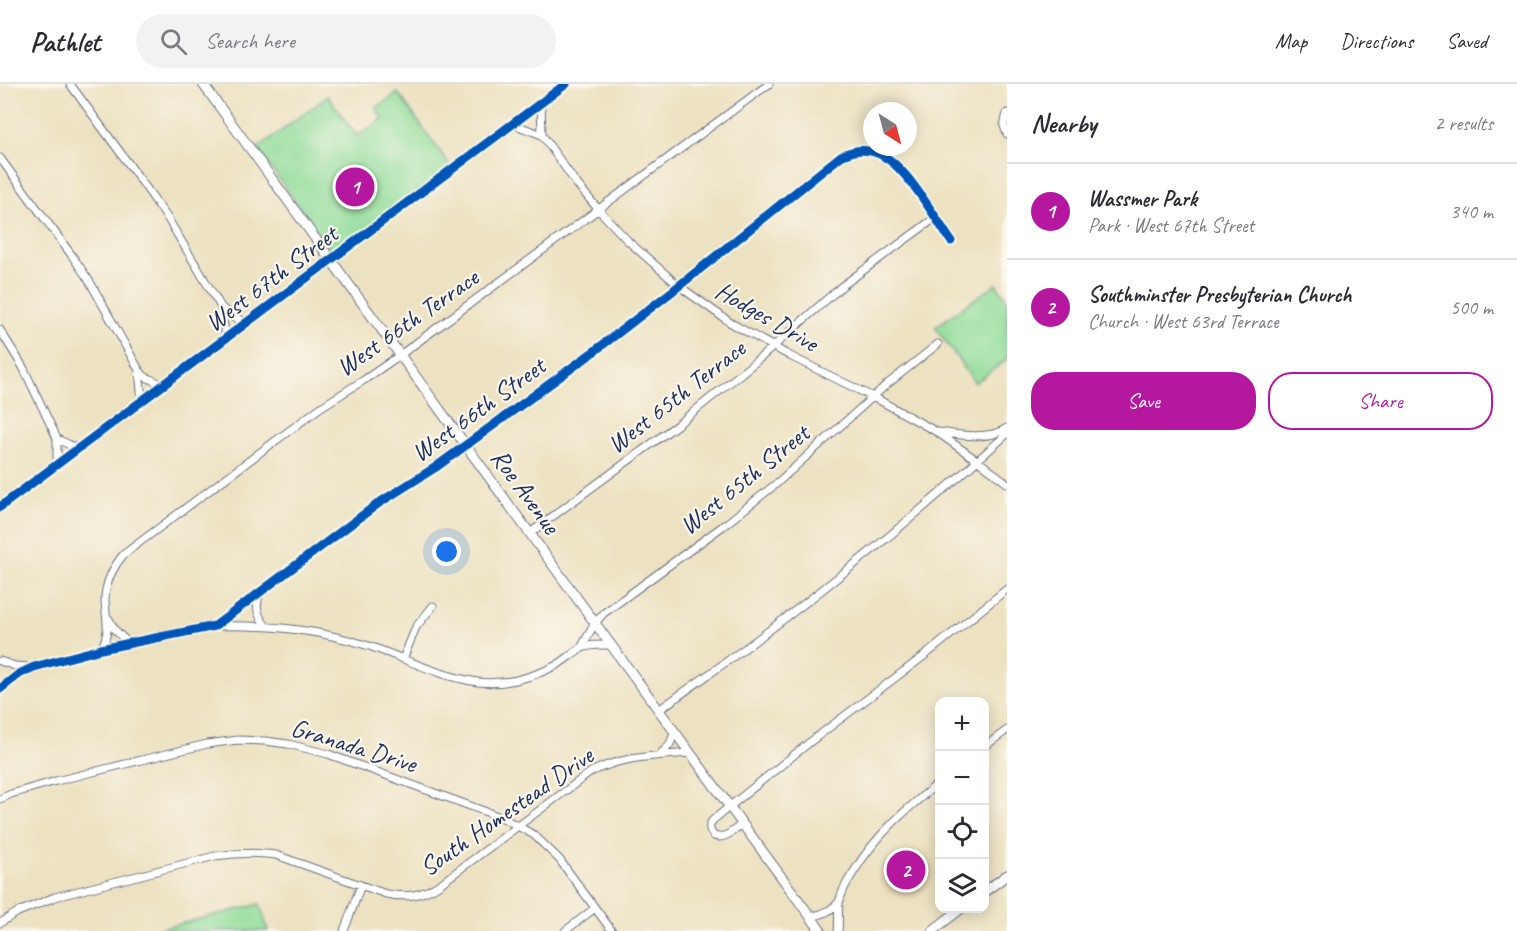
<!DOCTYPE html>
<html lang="en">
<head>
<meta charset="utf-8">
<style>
	body { margin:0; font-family:Caveat,sans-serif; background:#f2f2f3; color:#2b2b33 }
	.controls { position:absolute; right:18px; bottom:18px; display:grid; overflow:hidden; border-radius:12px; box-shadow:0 3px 15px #0003 }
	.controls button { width:54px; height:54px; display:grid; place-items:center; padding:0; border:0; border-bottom:2px solid #e1e1e2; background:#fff; color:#2b2b33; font:30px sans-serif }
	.compass { position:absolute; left:863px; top:18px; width:54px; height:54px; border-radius:50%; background:#fff; box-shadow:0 3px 15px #0003; rotate:144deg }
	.you { position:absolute; left:447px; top:468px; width:21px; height:21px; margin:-15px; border:4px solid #fff; border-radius:50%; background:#1a73e8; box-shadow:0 0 0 9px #1a73e833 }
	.badge { display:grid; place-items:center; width:39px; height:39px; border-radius:50%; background:#b5179e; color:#fff; font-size:20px; font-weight:700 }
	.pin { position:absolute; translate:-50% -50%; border:3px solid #fff; box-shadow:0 2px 6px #0006 }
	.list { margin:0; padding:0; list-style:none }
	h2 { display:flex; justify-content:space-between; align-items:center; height:78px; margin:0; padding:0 24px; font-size:26px }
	h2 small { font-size:20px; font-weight:400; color:#7c7c81 }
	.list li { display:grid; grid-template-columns:39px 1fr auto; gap:18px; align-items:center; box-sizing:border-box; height:96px; padding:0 24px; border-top:2px solid #e1e1e2 }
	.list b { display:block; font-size:22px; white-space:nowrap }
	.list p { margin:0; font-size:20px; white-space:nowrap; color:#7c7c81 }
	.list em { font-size:20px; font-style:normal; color:#7c7c81 }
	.actions { display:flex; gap:12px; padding:18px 24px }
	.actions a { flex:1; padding:14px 0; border:2px solid #b5179e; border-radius:24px; text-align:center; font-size:21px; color:#b5179e }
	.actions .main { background:#b5179e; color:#fff }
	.icon { flex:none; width:33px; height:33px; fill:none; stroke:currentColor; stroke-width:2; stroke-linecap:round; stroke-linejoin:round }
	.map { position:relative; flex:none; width:1007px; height:847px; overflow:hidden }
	header { display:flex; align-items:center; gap:36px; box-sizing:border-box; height:84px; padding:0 30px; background:#fff; border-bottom:2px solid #e1e1e2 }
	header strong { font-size:28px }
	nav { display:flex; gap:33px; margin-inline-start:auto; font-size:21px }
	.search { width:420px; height:54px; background:#f2f2f3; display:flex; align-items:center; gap:15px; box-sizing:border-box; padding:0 21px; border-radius:33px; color:#7c7c81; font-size:22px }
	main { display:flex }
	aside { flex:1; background:#fff }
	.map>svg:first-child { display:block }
	.green { fill:#8fdc99; stroke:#55867c; stroke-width:1.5 }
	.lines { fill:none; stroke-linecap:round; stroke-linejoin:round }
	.street-casing { stroke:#646d80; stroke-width:9 }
	.secondary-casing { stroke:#646d80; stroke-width:11 }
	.street { stroke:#fff; stroke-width:7 }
	.secondary { stroke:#fff; stroke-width:9 }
	.cycleway-casing { stroke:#fbf7ec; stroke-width:13 }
	.cycleway { stroke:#0057b8; stroke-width:9 }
	.labels { text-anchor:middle; stroke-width:4.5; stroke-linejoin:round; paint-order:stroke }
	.street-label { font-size:26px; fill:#1b2f5e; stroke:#fbf7ec }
</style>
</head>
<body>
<header>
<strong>Pathlet</strong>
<div class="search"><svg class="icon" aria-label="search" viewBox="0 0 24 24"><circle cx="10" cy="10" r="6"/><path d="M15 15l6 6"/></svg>Search here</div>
<nav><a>Map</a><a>Directions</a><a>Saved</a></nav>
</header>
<main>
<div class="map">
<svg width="1007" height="847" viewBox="0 0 1007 847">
	<rect width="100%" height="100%" fill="#fbf7ec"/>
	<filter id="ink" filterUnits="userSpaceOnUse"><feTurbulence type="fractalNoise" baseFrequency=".0167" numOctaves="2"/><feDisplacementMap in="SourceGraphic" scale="12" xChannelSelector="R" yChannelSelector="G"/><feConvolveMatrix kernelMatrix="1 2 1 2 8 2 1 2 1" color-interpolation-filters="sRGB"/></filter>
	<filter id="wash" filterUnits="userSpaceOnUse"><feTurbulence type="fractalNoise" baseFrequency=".008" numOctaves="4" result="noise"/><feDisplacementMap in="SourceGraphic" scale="24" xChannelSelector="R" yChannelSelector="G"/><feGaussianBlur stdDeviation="1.35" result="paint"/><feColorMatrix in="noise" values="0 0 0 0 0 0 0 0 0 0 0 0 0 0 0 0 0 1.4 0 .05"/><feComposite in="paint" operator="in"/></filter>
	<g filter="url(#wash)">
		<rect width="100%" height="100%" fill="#ece1c0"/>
		<path class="green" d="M 398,9 L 451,83 L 339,166 L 330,165 L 257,65 L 328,12 L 357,52 L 383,35 L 376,24 Z
			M 996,200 L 1007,215 L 1007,275 L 975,299 L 935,243 Z
			M 260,820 L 268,847 L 152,847 Z"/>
	</g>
	<g filter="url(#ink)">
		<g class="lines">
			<defs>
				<path id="street" d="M 70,0 L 142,98 L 168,135 L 221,223 L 232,233 L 247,238
					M 541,19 L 542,51 L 576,99 L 598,125 L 628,157 L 679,202 L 731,239 L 790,272 L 879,316 L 937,348 L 978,377 L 1007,399
					M 1007,29 L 1004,42 L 1007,50
					M 513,40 L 542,51
					M 0,74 L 73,173 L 90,198 L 139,286 L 144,292 L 163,301
					M 221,224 L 226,254
					M 0,246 L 23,283 L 54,348 L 57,355 L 57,380
					M 139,286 L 142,317
					M 939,348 C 956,351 976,354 993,350 C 998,349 1003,346 1007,344
					M 57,355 L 72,362 L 80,363
					M 530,449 L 677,341 L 759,275 L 842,202 L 935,134
					M 260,509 C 255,522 257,531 266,542
					M 109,535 L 114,545 L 128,559
					M 215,542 C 269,541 317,545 369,562 C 404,574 441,593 478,598 C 506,601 532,594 557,581 C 565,576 572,570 580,565 C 589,560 601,561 611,561
					M 581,564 L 595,539 L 604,529 L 727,439 L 776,400 L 885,302 L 938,260
					M 101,565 C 112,545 105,534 105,514 C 106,497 113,483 124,470 L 321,323 L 364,296 L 400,271 L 769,0
					M 403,575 L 416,543 L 433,522
					M 0,577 L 15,582 L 31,583
					M 0,605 L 19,590 L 34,583 L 101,565 L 215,542 L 379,419 L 436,383 L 592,269 L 670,209 L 841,72 C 855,65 871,64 885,73 C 908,86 936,135 951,157
					M 659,626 C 695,600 731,575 767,548 C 850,486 930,420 1007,350
					M 984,663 L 1007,646
					M 660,670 L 669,662 L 675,648
					M 0,715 L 11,710 L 56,697 L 207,660 L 238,656 L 265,657 L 288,660 L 328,670 L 503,734 L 534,751 L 559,775 L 612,847
					M 742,740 C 734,746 725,756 714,752 C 709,746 708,742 713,736 L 810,658 L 928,569 L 1007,505
					M 810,832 C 823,831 830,827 839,818
					M 0,839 L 18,828 L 55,813 L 215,772 C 236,769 254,768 276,771 L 386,810 C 406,814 422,812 440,800 L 591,688 C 623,672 655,672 690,669
					M 344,847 L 361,801
					M 565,847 L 595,824
					M 838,847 C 839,838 838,828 839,819 C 841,809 847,798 853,789 C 875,752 906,725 940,698"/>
				<path id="secondary" d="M 203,0 L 611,561 L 821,847
					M 0,423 L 566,0
					M 984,808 L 1007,791
					M 932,847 L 962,824"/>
			</defs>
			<use href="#street" class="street-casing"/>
			<use href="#secondary" class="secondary-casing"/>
			<use href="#street" class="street"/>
			<use href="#secondary" class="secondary"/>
			<defs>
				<path id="cycleway" d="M 0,423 L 566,0
					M 0,605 L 19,590 L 34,583 L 101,565 L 215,542 L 379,419 L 436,383 L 592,269 L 670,209 L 841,72 C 855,65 871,64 885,73 C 908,86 936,135 951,157"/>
			</defs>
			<use href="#cycleway" class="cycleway-casing"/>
			<use href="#cycleway" class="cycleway"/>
		</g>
	</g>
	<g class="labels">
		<g class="street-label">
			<text transform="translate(271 194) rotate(-37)" y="9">West 67th Street</text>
			<text transform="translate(767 232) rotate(30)" y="9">Hodges Drive</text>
			<text transform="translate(407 238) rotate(-35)" y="9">West 66th Terrace</text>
			<text transform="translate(676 312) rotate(-38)" y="9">West 65th Terrace</text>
			<text transform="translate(478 325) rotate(-36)" y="9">West 66th Street</text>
			<text transform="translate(744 395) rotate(-39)" y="9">West 65th Street</text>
			<text transform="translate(526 407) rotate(54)" y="9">Roe Avenue</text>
			<text transform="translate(354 661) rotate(17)" y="9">Granada Drive</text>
			<text transform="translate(506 727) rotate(-35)" y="9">South Homestead Drive</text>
		</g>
	</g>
</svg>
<div class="controls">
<button>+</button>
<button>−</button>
<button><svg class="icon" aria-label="locate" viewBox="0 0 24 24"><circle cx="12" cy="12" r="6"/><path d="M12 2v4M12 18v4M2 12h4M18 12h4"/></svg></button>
<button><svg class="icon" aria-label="layers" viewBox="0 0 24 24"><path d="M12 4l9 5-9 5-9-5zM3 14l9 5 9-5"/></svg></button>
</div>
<svg class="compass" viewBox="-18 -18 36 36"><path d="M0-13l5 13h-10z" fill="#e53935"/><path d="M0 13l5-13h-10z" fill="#7c7c81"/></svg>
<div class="you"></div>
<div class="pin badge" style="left:355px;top:103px">1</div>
<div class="pin badge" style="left:906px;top:786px">2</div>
</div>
<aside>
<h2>Nearby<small>2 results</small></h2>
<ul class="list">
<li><span class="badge">1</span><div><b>Wassmer Park</b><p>Park · West 67th Street</p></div><em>340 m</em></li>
<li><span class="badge">2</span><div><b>Southminster Presbyterian Church</b><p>Church · West 63rd Terrace</p></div><em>500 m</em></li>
</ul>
<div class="actions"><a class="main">Save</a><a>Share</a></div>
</aside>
</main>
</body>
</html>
